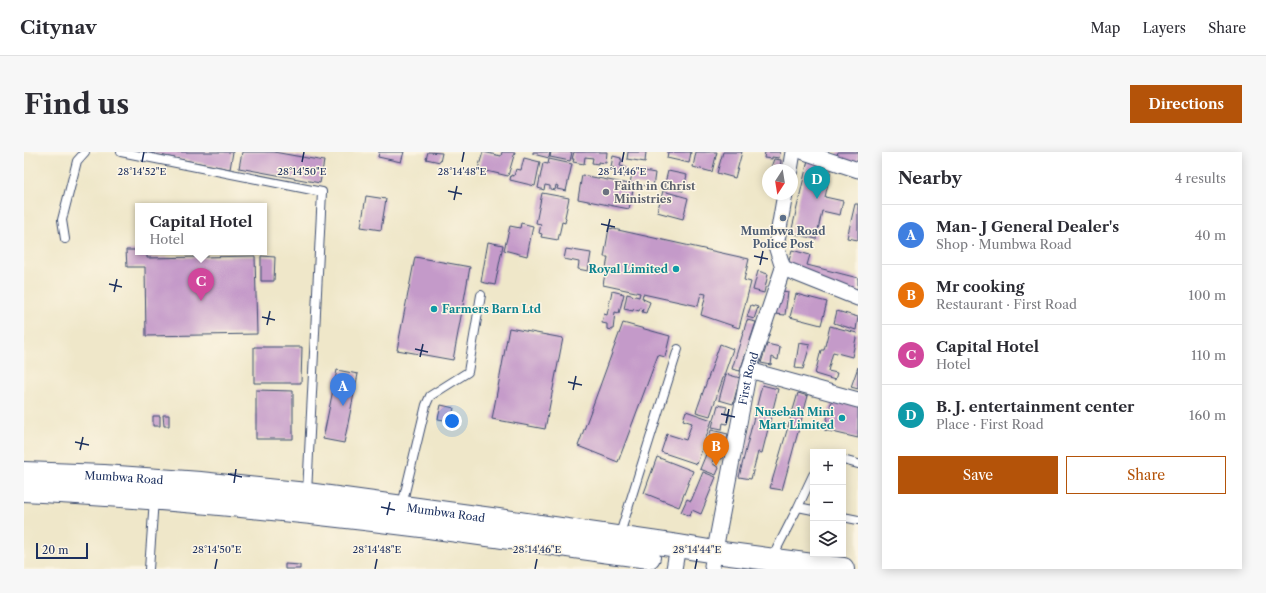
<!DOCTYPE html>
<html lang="en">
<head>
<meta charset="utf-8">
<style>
	body { margin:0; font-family:"Libre Caslon Text",serif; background:#f7f7f7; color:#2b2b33 }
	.controls { position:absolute; right:12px; bottom:12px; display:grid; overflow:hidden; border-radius:0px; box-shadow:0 2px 10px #0003 }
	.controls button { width:36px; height:36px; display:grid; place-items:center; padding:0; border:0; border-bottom:1px solid #e1e1e2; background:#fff; color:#2b2b33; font:20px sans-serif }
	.compass { position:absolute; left:738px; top:12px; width:36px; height:36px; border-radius:50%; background:#fff; box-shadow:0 2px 10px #0003; rotate:192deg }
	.scale { position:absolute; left:12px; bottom:10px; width:52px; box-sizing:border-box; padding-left:4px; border:2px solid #1b2f5e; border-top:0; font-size:11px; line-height:14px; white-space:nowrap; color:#1b2f5e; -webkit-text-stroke:3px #fcf5e5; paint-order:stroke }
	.you { position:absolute; left:428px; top:269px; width:14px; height:14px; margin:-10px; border:3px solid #fff; border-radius:50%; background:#1a73e8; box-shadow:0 0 0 6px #1a73e833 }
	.badge { display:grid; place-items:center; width:26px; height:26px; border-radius:50%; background:#b45309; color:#fff; font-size:13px; font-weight:700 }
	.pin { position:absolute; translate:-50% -33px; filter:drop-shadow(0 1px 2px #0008) }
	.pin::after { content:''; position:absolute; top:21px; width:14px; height:12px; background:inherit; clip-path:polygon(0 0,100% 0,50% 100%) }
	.popup { position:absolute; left:111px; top:51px; width:132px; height:52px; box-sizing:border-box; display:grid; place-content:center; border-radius:0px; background:#fff; filter:drop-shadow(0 1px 3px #0005); font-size:13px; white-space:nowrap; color:#7c7c81 }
	.popup b { font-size:15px; color:#2b2b33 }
	.popup::after { content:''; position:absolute; left:50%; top:100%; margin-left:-8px; border:8px solid transparent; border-top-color:#fff }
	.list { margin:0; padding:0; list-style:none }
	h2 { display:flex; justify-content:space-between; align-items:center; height:52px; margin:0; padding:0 16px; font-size:17px }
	h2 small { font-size:13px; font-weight:400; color:#7c7c81 }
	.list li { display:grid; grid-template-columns:26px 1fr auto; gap:12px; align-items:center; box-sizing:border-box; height:60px; padding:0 16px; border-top:1px solid #e1e1e2 }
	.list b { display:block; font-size:15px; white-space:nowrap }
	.list p { margin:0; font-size:13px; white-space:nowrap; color:#7c7c81 }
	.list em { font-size:13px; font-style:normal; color:#7c7c81 }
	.actions { display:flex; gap:8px; padding:12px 16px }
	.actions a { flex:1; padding:9px 0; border:1px solid #b45309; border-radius:0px; text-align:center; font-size:14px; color:#b45309 }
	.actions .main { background:#b45309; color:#fff }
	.icon { flex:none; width:22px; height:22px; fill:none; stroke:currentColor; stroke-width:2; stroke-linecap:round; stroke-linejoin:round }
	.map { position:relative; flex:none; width:834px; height:417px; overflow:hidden; border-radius:0px }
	header { display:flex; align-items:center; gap:24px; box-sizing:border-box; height:56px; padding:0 20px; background:#fff; border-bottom:1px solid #e1e1e2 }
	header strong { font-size:19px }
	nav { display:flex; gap:22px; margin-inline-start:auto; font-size:14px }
	.intro { display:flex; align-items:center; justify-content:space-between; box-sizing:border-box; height:96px; padding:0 24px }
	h1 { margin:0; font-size:28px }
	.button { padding:10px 18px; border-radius:0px; background:#b45309; color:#fff; font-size:14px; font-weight:700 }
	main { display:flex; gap:24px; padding:0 24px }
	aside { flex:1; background:#fff; border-radius:0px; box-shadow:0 2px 10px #0003 }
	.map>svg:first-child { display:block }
	.building { fill:#c49ac9 }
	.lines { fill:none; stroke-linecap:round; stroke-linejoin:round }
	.lane-casing { stroke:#3b4b6e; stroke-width:10 }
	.street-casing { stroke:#3b4b6e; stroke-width:17 }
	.primary-casing { stroke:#3b4b6e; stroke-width:24 }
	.lane { stroke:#fff; stroke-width:8 }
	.street { stroke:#fff; stroke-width:15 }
	.primary { stroke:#fff; stroke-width:22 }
	.ticks { fill:none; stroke:#1b2f5e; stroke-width:1.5 }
	.worship-dot { fill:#6b7280; stroke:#fcf5e5; stroke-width:1.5 }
	.service-dot { fill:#5c6f8a; stroke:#fcf5e5; stroke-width:1.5 }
	.culture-dot { fill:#0f9aa8; stroke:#fcf5e5; stroke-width:1.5 }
	.labels { text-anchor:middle; stroke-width:3; stroke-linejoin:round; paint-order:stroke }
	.worship-label { font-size:11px; font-weight:bold; fill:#5b616d; stroke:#fcf5e5; text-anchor:start }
	.service-label { font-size:11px; font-weight:bold; fill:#4e5e75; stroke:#fcf5e5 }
	.culture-label { font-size:11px; font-weight:bold; fill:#0d838f; stroke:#fcf5e5; text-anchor:end }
	.street-label { font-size:11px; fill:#1b2f5e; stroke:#fcf5e5 }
	.ticks-label { font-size:10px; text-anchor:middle; fill:#1b2f5e; stroke:#fcf5e5; stroke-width:3; stroke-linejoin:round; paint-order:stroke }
</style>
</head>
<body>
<header>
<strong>Citynav</strong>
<nav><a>Map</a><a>Layers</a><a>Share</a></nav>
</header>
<div class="intro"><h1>Find us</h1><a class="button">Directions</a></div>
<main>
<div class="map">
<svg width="834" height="417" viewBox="0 0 834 417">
	<rect width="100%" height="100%" fill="#fcf5e5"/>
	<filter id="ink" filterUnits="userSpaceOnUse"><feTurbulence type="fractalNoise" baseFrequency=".025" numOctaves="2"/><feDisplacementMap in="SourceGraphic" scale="8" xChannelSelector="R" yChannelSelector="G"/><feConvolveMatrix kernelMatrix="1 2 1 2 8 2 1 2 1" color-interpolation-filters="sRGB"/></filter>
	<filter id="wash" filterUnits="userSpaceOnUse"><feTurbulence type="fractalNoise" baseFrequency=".012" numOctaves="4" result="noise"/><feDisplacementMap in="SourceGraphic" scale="16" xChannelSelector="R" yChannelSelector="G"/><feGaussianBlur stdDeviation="0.9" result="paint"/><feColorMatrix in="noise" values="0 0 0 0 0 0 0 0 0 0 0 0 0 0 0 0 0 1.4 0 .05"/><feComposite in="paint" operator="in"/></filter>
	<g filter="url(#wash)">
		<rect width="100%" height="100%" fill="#efe7c9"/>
		<g id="blocks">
			<path class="building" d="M 119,0 L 209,0 L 206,17 Z
				M 218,0 L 250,0 L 300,9 L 296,31 L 215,16 Z
				M 355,0 L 380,0 L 377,10 L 354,5 Z
				M 404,0 L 418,1 L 416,10 L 402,7 Z
				M 459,0 L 477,4 L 478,0 L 491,0 L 484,24 L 454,17 Z
				M 509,0 L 526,0 L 525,6 L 509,2 Z
				M 527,0 L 548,0 L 546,9 L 526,5 Z
				M 550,0 L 583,0 L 582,11 L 574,10 L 574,12 L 568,11 L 569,6 L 561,5 L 560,12 L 549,10 L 550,7 L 548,7 Z
				M 604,0 L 622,0 L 621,10 L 603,7 Z
				M 644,0 L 667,0 L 665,11 L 643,6 Z
				M 672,0 L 693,0 L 688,20 L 669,15 Z
				M 699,0 L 718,0 L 711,26 L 693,21 Z
				M 741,0 L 756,0 L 755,6 L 748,5 L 748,7 L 740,6 Z
				M 814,0 L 834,0 L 834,15 L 811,9 Z
				M 589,4 L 597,6 L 596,7 L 598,7 L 596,14 L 601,15 L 601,25 L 593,24 L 593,21 L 589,18 L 590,16 L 587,15 Z
				M 500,6 L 516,10 L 511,34 L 486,28 L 487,23 L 490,24 L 492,17 L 497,18 Z
				M 525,7 L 548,12 L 542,39 L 533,37 L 534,34 L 532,33 L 531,38 L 526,37 L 526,34 L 521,33 L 520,38 L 514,36 L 519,11 L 524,12 Z
				M 750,7 L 757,8 L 756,18 L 746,18 Z
				M 784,8 L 808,14 L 801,45 L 819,49 L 816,63 L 798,59 L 792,87 L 767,81 Z
				M 609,17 L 631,21 L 629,35 L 606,31 Z
				M 644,19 L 663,23 L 659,39 L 640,35 Z
				M 558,23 L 610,33 L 605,57 L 554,47 Z
				M 639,39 L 664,46 L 659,67 L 633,60 Z
				M 518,41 L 545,46 L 541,65 L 542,66 L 541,71 L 538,70 L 534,88 L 517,85 L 518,82 L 515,81 L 517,72 L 512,71 Z
				M 342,44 L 362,47 L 357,78 L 337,75 Z
				M 831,52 L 834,52 L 834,88 L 823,86 Z
				M 497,71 L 509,74 L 503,104 L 480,98 L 486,74 L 496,76 Z
				M 585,76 L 725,107 L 720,128 L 727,130 L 715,176 L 677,163 L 682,142 L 677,141 L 674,154 L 619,142 L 618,146 L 620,146 L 619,147 L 626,150 L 622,161 L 618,160 L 619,157 L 616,156 L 615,159 L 609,157 L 609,159 L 600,157 L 603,142 L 615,145 L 616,141 L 579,133 L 584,105 L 580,105 Z
				M 464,90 L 479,93 L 471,133 L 457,130 Z
				M 542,97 L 567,101 L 564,119 L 554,117 L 555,110 L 540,107 Z
				M 102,98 L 114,98 L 114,100 L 123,100 L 123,106 L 231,104 L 233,182 L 122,184 L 121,115 L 103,115 Z
				M 768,98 L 786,103 L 783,113 L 834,126 L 834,142 L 761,123 Z
				M 237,104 L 251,105 L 250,129 L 237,129 Z
				M 391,105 L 446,115 L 429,208 L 373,198 Z
				M 734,119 L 744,122 L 740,141 L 729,138 Z
				M 754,138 L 764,140 L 761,163 L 751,162 Z
				M 588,139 L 600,142 L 595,161 L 591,160 L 589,178 L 583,177 L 583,172 L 578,171 L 580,162 L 583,163 Z
				M 772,142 L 803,150 L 797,173 L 766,165 Z
				M 727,153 L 734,155 L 730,167 L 723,165 Z
				M 813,159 L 834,165 L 832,178 L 810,171 Z
				M 723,168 L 732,170 L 716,219 L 708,217 Z
				M 599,171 L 646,184 L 641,205 L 634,203 L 594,310 L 554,294 Z
				M 806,174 L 833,181 L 828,205 L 809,200 L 804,219 L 813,221 L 811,228 L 791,222 L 797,198 L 800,198 Z
				M 485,176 L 539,186 L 521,277 L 468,267 Z
				M 775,191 L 786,193 L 779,217 L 771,216 Z
				M 696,192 L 709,197 L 686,264 L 672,260 Z
				M 743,192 L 756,195 L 754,208 L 748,205 L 747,213 L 737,211 Z
				M 230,195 L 278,195 L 277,231 L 230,231 Z
				M 834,215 L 834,237 L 827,235 Z
				M 313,218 L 334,222 L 320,291 L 299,287 Z
				M 702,222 L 716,226 L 709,252 L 695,248 Z
				M 738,233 L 754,237 L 738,301 L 734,300 L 727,327 L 715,325 Z
				M 232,238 L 269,239 L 269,287 L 232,287 Z
				M 774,241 L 784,244 L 758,338 L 746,336 Z
				M 808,248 L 834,254 L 834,286 L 800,278 Z
				M 417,253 L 430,256 L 427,269 L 414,267 Z
				M 694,253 L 703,255 L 701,261 L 706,262 L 703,272 L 699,271 L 698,277 L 688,275 Z
				M 662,259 L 688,268 L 673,312 L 637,300 L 643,282 L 662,288 L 668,271 L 659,268 Z
				M 139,263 L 145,263 L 145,274 L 140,274 Z
				M 129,264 L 136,264 L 136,274 L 129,274 Z
				M 687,278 L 704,282 L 698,307 L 693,306 L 695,298 L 683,296 Z
				M 683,300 L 691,303 L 688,311 L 695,316 L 692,323 L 676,317 Z
				M 633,305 L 669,319 L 655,355 L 620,341 Z
				M 679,320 L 692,325 L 677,362 L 668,358 L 666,364 L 657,360 L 663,347 L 667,349 Z
				M 261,412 L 276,413 L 276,417 L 261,417 Z"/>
		</g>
	</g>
	<g filter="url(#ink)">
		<use href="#blocks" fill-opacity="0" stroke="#3b4b6e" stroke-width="1"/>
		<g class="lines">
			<defs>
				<path id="lane" d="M 97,0 L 298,40 L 283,341
					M 41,87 L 38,68 L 53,9 L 61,0
					M 819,308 L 834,312
					M 378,353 L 402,253 L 406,244 L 444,220 L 457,143
					M 774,355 L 789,358
					M 819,365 L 834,368
					M 595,385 L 654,197
					M 748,406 L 774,355 L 789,323
					M 125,417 L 130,347"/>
				<g id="street">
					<path d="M 780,0 L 834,18"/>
					<path d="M 766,18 L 769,0"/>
					<path d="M 759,116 L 834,146"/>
					<path d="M 725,218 L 834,248"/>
					<path id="s1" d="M 688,414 L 725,218 L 759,116 L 752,94 L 761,42"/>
					<path d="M 650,417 L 654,394"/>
				</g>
				<g id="primary">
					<path id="s2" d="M 0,321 L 80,324 L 176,331 L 283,342 L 467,367 L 654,394 L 691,400 L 819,417"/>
					<path d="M 0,338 C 153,346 305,361 456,382 C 512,389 569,398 625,405"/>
				</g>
			</defs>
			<use href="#lane" class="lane-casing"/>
			<use href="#street" class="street-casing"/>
			<use href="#primary" class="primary-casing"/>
			<use href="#lane" class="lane"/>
			<use href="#street" class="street"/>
			<use href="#primary" class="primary"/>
		</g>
	</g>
	<path class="ticks" d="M 118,10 L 120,0M 278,10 L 280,0M 438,10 L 440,0M 598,10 L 600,0M 424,39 L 438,42M 430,48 L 433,34M 577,72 L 591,75M 583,80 L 586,67M 730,104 L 744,107M 736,113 L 739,99M 85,132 L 98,135M 90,140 L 93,127M 238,165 L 251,168M 243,173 L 246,159M 391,197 L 404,200M 396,205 L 399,192M 544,230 L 558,233M 549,238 L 552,224M 697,262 L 711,265M 702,271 L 705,257M 51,290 L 65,293M 56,298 L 59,285M 204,322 L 218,325M 210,331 L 212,317M 357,355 L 371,358M 363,363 L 366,350M 191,417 L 193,407M 351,417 L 353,407M 511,417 L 513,407M 671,417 L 673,407"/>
	<circle class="worship-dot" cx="582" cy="40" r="4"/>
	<circle class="service-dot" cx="759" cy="66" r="4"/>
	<g class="culture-dot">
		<circle cx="652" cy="117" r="4"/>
		<circle cx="410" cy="157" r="4"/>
		<circle cx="818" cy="266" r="4"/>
	</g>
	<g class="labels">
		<g class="worship-label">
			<text x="590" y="38">Faith in Christ<tspan x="590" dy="13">Ministries</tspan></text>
		</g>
		<g class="service-label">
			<text x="759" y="83">Mumbwa Road<tspan x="759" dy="13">Police Post</tspan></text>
		</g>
		<g class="culture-label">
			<text x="644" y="121">Royal Limited</text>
			<text x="418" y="161" text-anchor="start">Farmers Barn Ltd</text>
			<text x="810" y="264">Nusebah Mini<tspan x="810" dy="13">Mart Limited</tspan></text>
		</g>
		<g class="street-label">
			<text dy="4" stroke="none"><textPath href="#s1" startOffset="191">First Road</textPath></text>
			<text dy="4" stroke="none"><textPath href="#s2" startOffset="100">Mumbwa Road</textPath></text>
			<text dy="4" stroke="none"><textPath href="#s2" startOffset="424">Mumbwa Road</textPath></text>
		</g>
	</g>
	<g class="ticks-label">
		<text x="118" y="23">28°14'52"E</text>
		<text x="278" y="23">28°14'50"E</text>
		<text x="438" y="23">28°14'48"E</text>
		<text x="598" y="23">28°14'46"E</text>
		<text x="193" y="401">28°14'50"E</text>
		<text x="353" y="401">28°14'48"E</text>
		<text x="513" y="401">28°14'46"E</text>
		<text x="673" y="401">28°14'44"E</text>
	</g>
</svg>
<div class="controls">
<button>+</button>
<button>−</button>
<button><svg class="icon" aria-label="layers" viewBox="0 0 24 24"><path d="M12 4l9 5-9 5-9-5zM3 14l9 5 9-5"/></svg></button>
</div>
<svg class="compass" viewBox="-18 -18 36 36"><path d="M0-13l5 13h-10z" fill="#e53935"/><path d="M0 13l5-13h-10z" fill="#7c7c81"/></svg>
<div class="scale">20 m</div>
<div class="you"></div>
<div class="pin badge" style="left:319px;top:254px;background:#3f7fe0">A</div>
<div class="pin badge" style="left:692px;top:314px;background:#e8710a">B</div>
<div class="pin badge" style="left:177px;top:149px;background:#d1479c">C</div>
<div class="popup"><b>Capital Hotel</b>Hotel</div>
<div class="pin badge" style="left:793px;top:47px;background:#0f9aa8">D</div>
</div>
<aside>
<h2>Nearby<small>4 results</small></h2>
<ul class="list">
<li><span class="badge" style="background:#3f7fe0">A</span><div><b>Man- J General Dealer's</b><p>Shop · Mumbwa Road</p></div><em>40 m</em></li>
<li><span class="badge" style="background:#e8710a">B</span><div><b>Mr cooking</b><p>Restaurant · First Road</p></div><em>100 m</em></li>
<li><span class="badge" style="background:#d1479c">C</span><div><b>Capital Hotel</b><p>Hotel</p></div><em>110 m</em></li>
<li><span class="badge" style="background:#0f9aa8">D</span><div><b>B. J. entertainment center</b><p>Place · First Road</p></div><em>160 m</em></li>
</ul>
<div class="actions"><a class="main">Save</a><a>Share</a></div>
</aside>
</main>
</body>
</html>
